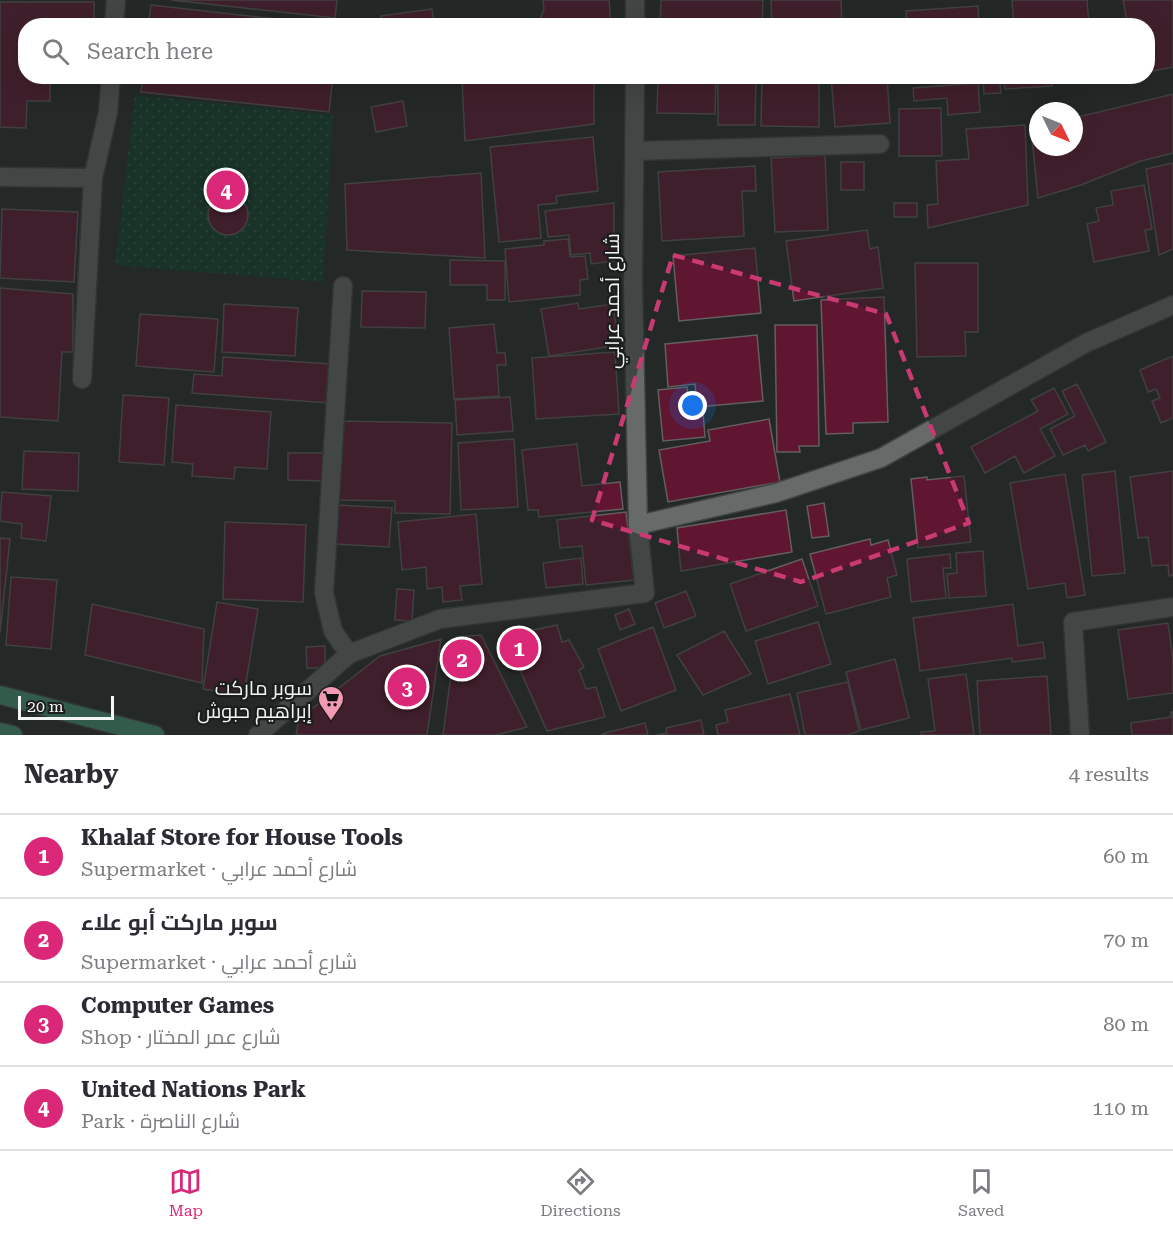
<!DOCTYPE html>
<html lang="en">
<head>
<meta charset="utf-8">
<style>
	body { margin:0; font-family:"Roboto Serif",Cairo,serif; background:#f7f7f7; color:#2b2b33 }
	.compass { position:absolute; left:1029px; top:102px; width:54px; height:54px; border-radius:50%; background:#fff; box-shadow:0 6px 24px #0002; rotate:133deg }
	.scale { position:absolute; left:18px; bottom:15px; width:96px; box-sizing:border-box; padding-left:6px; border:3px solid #f2f5f4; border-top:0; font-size:16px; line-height:21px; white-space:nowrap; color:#f2f5f4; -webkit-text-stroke:4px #1b1e1c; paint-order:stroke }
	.you { position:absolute; left:693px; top:406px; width:21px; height:21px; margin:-15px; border:4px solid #fff; border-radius:50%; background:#1a73e8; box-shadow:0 0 0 9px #1a73e833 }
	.badge { display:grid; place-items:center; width:39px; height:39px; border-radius:50%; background:#db2777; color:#fff; font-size:20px; font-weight:700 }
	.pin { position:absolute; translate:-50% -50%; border:3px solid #fff; box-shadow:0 2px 6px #0006 }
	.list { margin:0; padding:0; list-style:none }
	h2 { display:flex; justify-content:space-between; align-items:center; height:78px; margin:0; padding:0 24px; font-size:26px }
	h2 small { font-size:20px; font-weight:400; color:#7c7c81 }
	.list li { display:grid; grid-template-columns:39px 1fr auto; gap:18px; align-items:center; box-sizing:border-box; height:84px; padding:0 24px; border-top:2px solid #e1e1e2 }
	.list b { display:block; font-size:22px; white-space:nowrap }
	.list p { margin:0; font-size:20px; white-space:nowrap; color:#7c7c81 }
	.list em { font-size:20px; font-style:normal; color:#7c7c81 }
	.icon { flex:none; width:33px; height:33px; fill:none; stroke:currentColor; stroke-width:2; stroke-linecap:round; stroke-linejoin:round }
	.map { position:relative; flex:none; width:1173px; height:735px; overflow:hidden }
	.search { position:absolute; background:#fff; box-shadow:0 6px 24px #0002; left:18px; right:18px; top:18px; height:66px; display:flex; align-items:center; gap:15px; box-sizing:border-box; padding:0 21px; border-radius:24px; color:#7c7c81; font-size:22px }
	.sheet { height:414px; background:#fff }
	nav { display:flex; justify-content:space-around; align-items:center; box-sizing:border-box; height:84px; border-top:2px solid #e1e1e2; background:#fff; font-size:16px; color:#7c7c81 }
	nav a { display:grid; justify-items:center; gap:3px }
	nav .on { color:#db2777 }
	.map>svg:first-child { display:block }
	.park { fill:url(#park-dots) }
	.building { fill:#601531; stroke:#635e5f; stroke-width:1.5 }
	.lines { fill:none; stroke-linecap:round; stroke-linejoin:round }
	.minor-casing { stroke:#3f4341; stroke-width:21 }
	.major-casing { stroke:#3f4341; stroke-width:21 }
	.minor { stroke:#666a68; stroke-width:18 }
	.major { stroke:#469979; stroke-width:18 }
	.marked { fill:none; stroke:#c93972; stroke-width:4.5; stroke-dasharray:12 8; stroke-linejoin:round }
	.labels { text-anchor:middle; stroke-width:4.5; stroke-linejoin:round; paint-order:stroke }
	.street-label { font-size:20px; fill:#f2f5f4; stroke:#1b1e1c }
	.poi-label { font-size:20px; fill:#f2f5f4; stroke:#1b1e1c; text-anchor:end }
</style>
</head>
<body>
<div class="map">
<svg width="1173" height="735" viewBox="0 0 1173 735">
	<defs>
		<pattern id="park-dots" width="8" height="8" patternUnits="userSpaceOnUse" patternTransform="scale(1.5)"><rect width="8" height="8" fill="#0c402c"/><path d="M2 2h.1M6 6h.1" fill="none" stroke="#305c4b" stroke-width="1.8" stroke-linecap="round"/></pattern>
	</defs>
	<rect width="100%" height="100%" fill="#242826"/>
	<path class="park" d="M 135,95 L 333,115 L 323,282 L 115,265 Z"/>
	<path class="building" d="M 171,0 L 337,0 L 335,18 Z
		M 543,0 L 609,0 L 611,26 L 540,26 L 539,22 L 544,9 Z
		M 661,0 L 763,0 L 762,26 L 660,26 Z
		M 771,0 L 841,0 L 842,26 L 772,26 Z
		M 1012,0 L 1087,0 L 1089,26 L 1014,26 Z
		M 1123,0 L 1173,0 L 1173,67 L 1148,72 L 1148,26 L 1128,26 Z
		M 0,2 L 94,2 L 94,26 L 26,26 L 26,76 L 68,76 L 50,77 L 50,101 L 27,101 L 26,128 L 0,127 Z
		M 151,5 L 339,26 L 148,26 Z
		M 978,6 L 979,26 L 907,26 L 906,11 Z
		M 432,9 L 434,26 L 382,26 L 381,16 Z
		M 143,76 L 333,76 L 329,112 L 141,92 Z
		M 479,76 L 594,76 L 594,124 L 465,141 L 462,80 Z
		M 658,76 L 716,76 L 715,114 L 657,113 Z
		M 718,76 L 756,76 L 755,125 L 718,125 Z
		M 762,76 L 819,76 L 819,127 L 761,126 Z
		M 831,76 L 887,76 L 890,123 L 835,127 Z
		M 910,76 L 963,76 L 960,79 L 911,82 Z
		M 983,76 L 999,76 L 1001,93 L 984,94 Z
		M 1004,76 L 1051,76 L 1052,86 L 1005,89 Z
		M 978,83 L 980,112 L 948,115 L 947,98 L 914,101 L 913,88 Z
		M 1173,94 L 1173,153 L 1141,161 L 1081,185 L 1038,198 L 1031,128 L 1038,126 L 1038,147 L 1074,147 L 1074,118 Z
		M 403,101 L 407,126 L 376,132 L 371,107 Z
		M 941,108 L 942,156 L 899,156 L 899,109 Z
		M 1025,125 L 1028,205 L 928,228 L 927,205 L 938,204 L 936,161 L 969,159 L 966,129 Z
		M 593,137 L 598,191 L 556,196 L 557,203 L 538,205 L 541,238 L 499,242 L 490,147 Z
		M 825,155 L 828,230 L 775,232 L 771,158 Z
		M 841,162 L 864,162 L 864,190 L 841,190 Z
		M 1173,163 L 1173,249 L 1159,255 L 1146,169 Z
		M 755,166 L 756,191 L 742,191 L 744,236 L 662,241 L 658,172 Z
		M 481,173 L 485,258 L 347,250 L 345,184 Z
		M 1144,185 L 1152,229 L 1145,230 L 1149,251 L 1094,262 L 1087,224 L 1099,221 L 1096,208 L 1113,205 L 1111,191 Z
		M208 215a20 20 0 1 1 40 0a20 20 0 1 1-40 0Z
		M 614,203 L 614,261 L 591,264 L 590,253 L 571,255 L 569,235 L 548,237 L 545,211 Z
		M 894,203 L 917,203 L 917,217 L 894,217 Z
		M 2,209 L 78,212 L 74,282 L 0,278 Z
		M 867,230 L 870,249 L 878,247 L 883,288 L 794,301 L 786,241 Z
		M 568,239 L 570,257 L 585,256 L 588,279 L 580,280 L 580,295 L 509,302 L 505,249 L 544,245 L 544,241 Z
		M 755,248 L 761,313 L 679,321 L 673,256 Z
		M 450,260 L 505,261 L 505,300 L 487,300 L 487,285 L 450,285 Z
		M 915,263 L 978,263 L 978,332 L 965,332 L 966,356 L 917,357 Z
		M 0,288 L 73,294 L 73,352 L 62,352 L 58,421 L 0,417 Z
		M 362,291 L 426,292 L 425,328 L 361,327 Z
		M 884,297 L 888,422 L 853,423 L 853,433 L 826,434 L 821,300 Z
		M 578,303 L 579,309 L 613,304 L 619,345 L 549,356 L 541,309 Z
		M 224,304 L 298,308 L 295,356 L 222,352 Z
		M 140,314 L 218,319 L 214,372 L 136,366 Z
		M 494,324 L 497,353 L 505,353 L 506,365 L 497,365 L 499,396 L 454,399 L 449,328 Z
		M 775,325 L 817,325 L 819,446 L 799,446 L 800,452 L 777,452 Z
		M 757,335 L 763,401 L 697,407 L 695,384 L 668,387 L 665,344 Z
		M 615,352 L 619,414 L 536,419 L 532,358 Z
		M 1173,356 L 1173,418 L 1161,423 L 1152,401 L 1160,398 L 1156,389 L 1148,392 L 1140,370 Z
		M 223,357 L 332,364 L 329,403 L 192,393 L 194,374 L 222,376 Z
		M 1077,384 L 1106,442 L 1088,451 L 1085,445 L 1063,455 L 1050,429 L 1075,416 L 1062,391 Z
		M 687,387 L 689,413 L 703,412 L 705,437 L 663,441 L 658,390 Z
		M 1054,388 L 1068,414 L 1040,429 L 1055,456 L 1024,473 L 1015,456 L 985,473 L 971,447 L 1038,411 L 1031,400 Z
		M 123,395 L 169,398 L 164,465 L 119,462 Z
		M 510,397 L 513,431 L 457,435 L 455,400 Z
		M 176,405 L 271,412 L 267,469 L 235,467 L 234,479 L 192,476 L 193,464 L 172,462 Z
		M 769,419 L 780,482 L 668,502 L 659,450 L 710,441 L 708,430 Z
		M 338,421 L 452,423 L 450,514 L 395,513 L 395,501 L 337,500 Z
		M 514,439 L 518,507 L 461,510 L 458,443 Z
		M 577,444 L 582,486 L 620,482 L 623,509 L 539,517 L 538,510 L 528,510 L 522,450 Z
		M 24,451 L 79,453 L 78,491 L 22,489 Z
		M 288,453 L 325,453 L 324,481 L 288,480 Z
		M 1115,471 L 1125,573 L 1092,576 L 1082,475 Z
		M 1173,471 L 1173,575 L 1169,576 L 1168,565 L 1152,566 L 1148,537 L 1138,538 L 1130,477 Z
		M 1065,474 L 1085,595 L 1067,598 L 1065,583 L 1028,589 L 1010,483 Z
		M 964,476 L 971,542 L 918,548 L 911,479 L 927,477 L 927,480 Z
		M 2,492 L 51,496 L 46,541 L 21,538 L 22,524 L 0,521 Z
		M 824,503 L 829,536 L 812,538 L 807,506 Z
		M 337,505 L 392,508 L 389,547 L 335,544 Z
		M 786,510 L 792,552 L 681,571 L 677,528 Z
		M 626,512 L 634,580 L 586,585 L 582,546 L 560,548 L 557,520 Z
		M 476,514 L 482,584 L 460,586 L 462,600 L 443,602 L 442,587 L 427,589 L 426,567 L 402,570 L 398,522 Z
		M 225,522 L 306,525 L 303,602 L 223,599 Z
		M 0,538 L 10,539 L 0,633 Z
		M 870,539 L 871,545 L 888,540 L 897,575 L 887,578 L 891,597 L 826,614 L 810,554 Z
		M 983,551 L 986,596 L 949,598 L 947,574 L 957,573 L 956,553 Z
		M 950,554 L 951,568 L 943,568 L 946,598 L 911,602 L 907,559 Z
		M 581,558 L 583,584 L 546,588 L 543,563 Z
		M 802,559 L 818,606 L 746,631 L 730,584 Z
		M 11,577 L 57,580 L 51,649 L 6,645 Z
		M 397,589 L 414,590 L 412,621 L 395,620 Z
		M 686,591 L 696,616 L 664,628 L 655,603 Z
		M 217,602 L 258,609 L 244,695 L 203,689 Z
		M 92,604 L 204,629 L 202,683 L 85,655 Z
		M 1013,604 L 1018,646 L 1043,642 L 1045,658 L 1012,662 L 1012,658 L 920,671 L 913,618 Z
		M 629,609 L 635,624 L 620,630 L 615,615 Z
		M 818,622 L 831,664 L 768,684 L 755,641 Z
		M 1168,623 L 1173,660 L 1173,693 L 1128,699 L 1118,630 Z
		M 557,625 L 562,642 L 569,640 L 584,667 L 579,670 L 586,689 L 596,687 L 605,717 L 547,731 L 505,636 Z
		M 653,627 L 676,690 L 621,711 L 598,649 Z
		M 724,631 L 751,674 L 703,695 L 677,655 Z
		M 481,635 L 527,727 L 496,735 L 443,735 L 456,637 Z
		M 441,639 L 427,735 L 296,735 L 299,719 L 380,656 Z
		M 325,646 L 325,668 L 307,668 L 306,647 Z
		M 895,659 L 909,718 L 861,730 L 846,672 Z
		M 966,674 L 974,735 L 921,735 L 921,732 L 935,731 L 928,679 Z
		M 1047,676 L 1051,735 L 980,735 L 977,681 Z
		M 848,682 L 859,731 L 848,735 L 805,735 L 797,693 Z
		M 790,694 L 800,735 L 718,735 L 716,725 L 728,722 L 725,710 Z
		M 1171,712 L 1173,712 L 1173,735 L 1132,735 L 1131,723 L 1171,717 Z
		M 701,720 L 704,735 L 656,735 L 667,733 L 666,728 Z
		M 645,723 L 648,735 L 601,735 L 605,733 Z"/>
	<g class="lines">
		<defs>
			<path id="minor" d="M 114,26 L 116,0
				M 635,26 L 635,0
				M 635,76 L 633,282 L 638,525
				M 634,151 L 880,144
				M 0,177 L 93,178
				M 343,286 L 324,593 L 333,631 L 349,654
				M 82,379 L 93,178 L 108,112 L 111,76
				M 258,735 L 349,654 L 440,619 L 645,593 L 638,525 L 776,493 L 881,458 L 1086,343 L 1173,305
				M 1080,735 L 1073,622 L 1173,607"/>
			<path id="major" d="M 0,695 L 155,735
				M 0,732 L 13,735"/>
		</defs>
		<use href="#minor" class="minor-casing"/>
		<use href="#major" class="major-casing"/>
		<use href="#minor" class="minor"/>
		<use href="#major" class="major"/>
	</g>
	<path d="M0 0H1173V735H0ZM 673,255 L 886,314 L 969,523 L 801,582 L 592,520 Z" fill="#242826" fill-opacity=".55" fill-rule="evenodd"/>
	<path class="marked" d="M 673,255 L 886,314 L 969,523 L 801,582 L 592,520 Z"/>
	<defs>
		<symbol id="supermarket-pin" viewBox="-11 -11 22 30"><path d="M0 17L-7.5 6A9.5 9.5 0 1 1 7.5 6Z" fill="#f19ab1" stroke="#1b1e1c"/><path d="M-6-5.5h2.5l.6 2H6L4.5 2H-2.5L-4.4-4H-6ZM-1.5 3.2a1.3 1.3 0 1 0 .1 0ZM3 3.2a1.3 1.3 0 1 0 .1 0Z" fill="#111"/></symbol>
	</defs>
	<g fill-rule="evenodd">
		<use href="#supermarket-pin" x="316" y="684" width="30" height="40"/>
	</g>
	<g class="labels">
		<g class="street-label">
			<text transform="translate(612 301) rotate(-90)" y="7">شارع أحمد عرابي</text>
		</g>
		<g class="poi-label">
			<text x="312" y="695">سوبر ماركت<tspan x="312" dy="23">إبراهيم حبوش</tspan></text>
		</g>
	</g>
</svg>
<svg class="compass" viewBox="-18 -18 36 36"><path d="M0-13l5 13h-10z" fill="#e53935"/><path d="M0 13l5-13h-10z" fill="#7c7c81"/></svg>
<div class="scale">20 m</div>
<div class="you"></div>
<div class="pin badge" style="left:519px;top:648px">1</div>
<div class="pin badge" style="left:462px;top:659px">2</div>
<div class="pin badge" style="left:407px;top:687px">3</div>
<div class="pin badge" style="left:226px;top:190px">4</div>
<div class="search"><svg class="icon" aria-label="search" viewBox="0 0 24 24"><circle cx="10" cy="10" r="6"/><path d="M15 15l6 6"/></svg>Search here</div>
</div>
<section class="sheet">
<h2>Nearby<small>4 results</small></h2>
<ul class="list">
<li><span class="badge">1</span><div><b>Khalaf Store for House Tools</b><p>Supermarket · شارع أحمد عرابي</p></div><em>60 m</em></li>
<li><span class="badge">2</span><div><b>سوبر ماركت أبو علاء</b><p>Supermarket · شارع أحمد عرابي</p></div><em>70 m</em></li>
<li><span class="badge">3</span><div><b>Computer Games</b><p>Shop · شارع عمر المختار</p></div><em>80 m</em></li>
<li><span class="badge">4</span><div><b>United Nations Park</b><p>Park · شارع الناصرة</p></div><em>110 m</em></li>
</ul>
</section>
<nav>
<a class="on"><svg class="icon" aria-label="map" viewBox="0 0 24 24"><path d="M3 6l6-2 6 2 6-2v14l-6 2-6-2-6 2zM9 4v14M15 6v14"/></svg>Map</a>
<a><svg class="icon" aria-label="directions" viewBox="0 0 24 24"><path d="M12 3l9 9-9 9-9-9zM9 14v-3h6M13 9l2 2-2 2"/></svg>Directions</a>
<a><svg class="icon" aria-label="saved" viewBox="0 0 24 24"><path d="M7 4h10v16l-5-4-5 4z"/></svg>Saved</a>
</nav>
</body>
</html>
